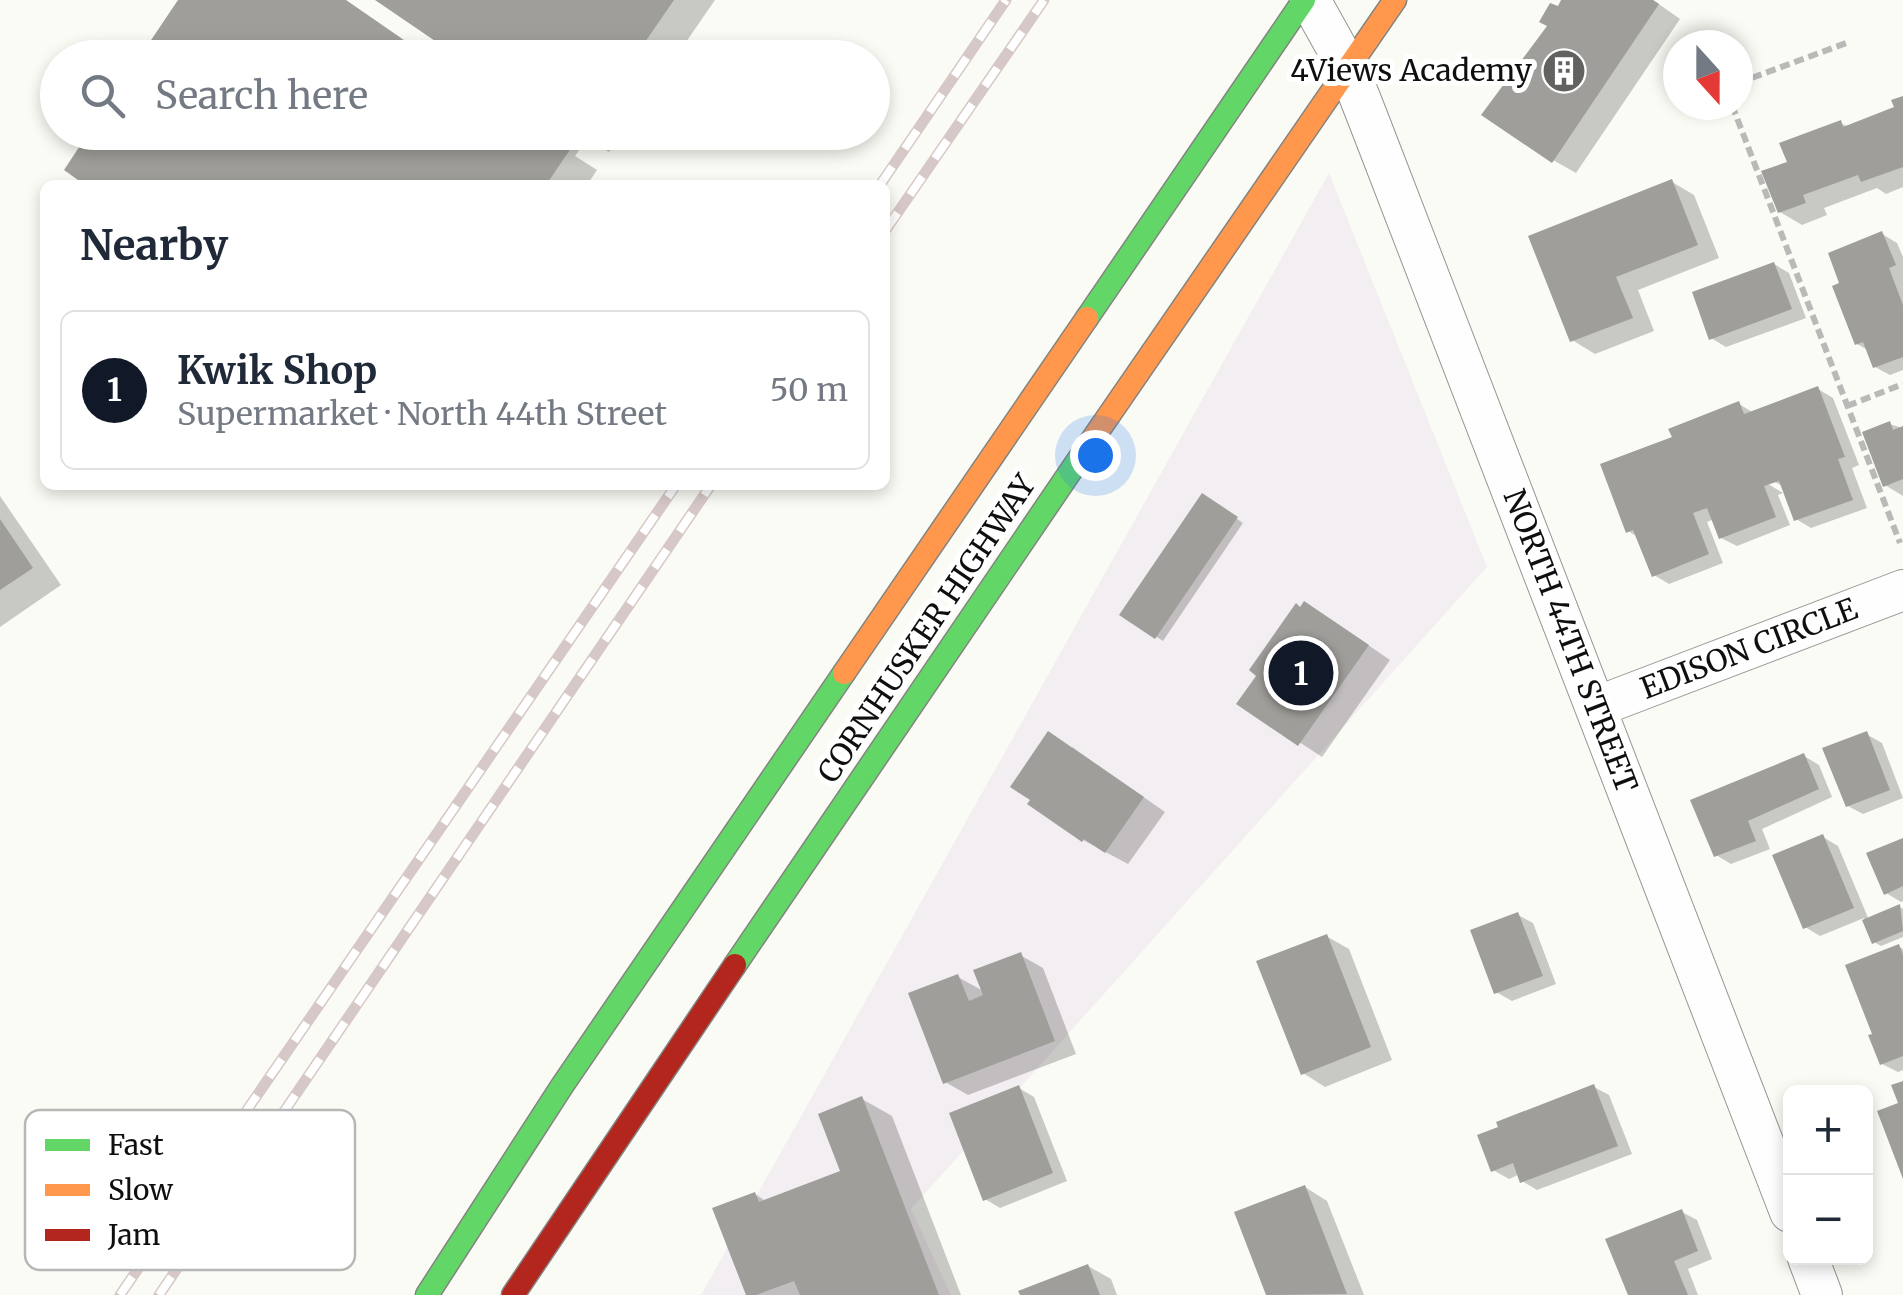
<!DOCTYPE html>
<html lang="en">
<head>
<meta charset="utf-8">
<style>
	body { margin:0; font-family:Merriweather,serif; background:#f2f2f3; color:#1f2937 }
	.controls { position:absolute; right:30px; bottom:30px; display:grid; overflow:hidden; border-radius:15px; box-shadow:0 5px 15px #0003 }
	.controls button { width:90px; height:90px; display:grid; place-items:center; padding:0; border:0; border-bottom:2px solid #e0e1e3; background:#fff; color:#1f2937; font:50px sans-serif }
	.compass { position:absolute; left:1663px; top:30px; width:90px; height:90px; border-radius:50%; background:#fff; box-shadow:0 5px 15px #0003; rotate:159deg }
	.you { position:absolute; left:1095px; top:455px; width:35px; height:35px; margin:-25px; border:8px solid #fff; border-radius:50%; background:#1a73e8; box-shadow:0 0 0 15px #1a73e833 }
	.badge { display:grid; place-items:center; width:65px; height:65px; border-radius:50%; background:#111827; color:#fff; font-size:32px; font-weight:700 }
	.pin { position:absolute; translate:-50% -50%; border:5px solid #fff; box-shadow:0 2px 10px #0006 }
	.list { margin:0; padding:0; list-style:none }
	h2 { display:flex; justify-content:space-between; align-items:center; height:130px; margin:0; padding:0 40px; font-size:42px }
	h2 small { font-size:32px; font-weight:400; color:#747a83 }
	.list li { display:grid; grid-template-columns:65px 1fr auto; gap:30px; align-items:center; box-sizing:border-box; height:160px; margin:0 20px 20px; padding:0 20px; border:2px solid #e0e1e3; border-radius:15px }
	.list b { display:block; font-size:38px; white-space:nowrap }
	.list p { margin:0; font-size:32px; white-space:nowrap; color:#747a83 }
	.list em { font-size:32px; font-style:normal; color:#747a83 }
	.icon { flex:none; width:55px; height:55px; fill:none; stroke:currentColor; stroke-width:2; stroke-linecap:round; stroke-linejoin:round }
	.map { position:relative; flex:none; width:1903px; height:1295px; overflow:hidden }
	.search { position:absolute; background:#fff; box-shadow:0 5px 15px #0003; left:40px; top:40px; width:850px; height:110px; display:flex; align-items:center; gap:25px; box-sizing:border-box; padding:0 35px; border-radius:55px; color:#747a83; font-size:38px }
	.panel { position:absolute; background:#fff; box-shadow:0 5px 15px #0003; left:40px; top:180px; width:850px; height:310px; border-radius:15px }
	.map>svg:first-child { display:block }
	.industrial { fill:#f3eef1 }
	.shadow { fill:#0003 }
	.building { fill:#9f9e9a }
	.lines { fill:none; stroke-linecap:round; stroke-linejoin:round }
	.street-casing { stroke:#959593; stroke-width:42 }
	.fast-casing { stroke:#838380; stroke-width:25 }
	.slow-casing { stroke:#838380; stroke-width:25 }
	.jam-casing { stroke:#838380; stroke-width:25 }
	.path { stroke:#b9b9b8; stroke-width:6; stroke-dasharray:10 5; stroke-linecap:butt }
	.street { stroke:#fefefe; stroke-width:40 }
	.fast { stroke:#63d668; stroke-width:22 }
	.slow { stroke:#ff974d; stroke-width:22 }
	.jam { stroke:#b3261e; stroke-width:22 }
	.rail-casing { stroke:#d6c8c6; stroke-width:11 }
	.rail { stroke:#fff; stroke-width:8; stroke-dasharray:22; stroke-linecap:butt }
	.labels { text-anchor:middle; stroke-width:10; stroke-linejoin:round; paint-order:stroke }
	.poi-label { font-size:30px; fill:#0f0f0f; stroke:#fff; text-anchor:end }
	.street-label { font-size:30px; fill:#0f0f0f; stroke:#fff }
	.key { fill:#fff; stroke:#b7b7b7; stroke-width:2.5 }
	.key-label { font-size:28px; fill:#0f0f0f }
</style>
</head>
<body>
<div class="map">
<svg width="1903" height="1295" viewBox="0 0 1903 1295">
	<rect width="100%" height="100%" fill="#fbfbf5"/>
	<path class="industrial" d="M 1329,173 L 1487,567 L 911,1209 L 951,1295 L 701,1295 Z"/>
	<path class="shadow" d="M 380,0 L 715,0 L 675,58 L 465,58 Z
		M 1564,0 L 1653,0 L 1680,19 L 1576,173 L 1553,160 L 1559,9 Z
		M 1903,99 L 1903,187 L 1886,194 L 1877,188 L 1824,208 L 1827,215 L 1802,225 L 1780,212 L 1790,163 L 1840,123 L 1849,127 L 1897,109 Z
		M 92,132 L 623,132 L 609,152 L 577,134 L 575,137 L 584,143 L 575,156 L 597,170 L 587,185 L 90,185 Z
		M 1672,182 L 1694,195 L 1719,258 L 1638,290 L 1654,331 L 1595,354 L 1572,340 Z
		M 1882,234 L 1897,243 L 1903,257 L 1903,370 L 1890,375 L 1875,367 L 1868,350 L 1857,344 Z
		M 1774,264 L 1789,273 L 1806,318 L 1726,347 L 1711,338 Z
		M 1818,389 L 1833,398 L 1859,465 L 1852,468 L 1867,508 L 1811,528 L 1796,519 L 1784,487 L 1763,475 L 1760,479 L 1783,493 L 1778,495 L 1790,525 L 1737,546 L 1721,538 L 1714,519 L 1707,522 L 1723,563 L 1669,584 L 1654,575 L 1638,537 L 1628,531 L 1675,438 L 1739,404 L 1754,413 Z
		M 1889,424 L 1903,428 L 1903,496 L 1885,485 Z
		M 0,496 L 61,585 L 0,627 Z
		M 1203,496 L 1243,523 L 1163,641 L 1122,614 Z
		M 1327,617 L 1390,660 L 1322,757 L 1240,703 L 1259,675 Z
		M 1866,734 L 1882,743 L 1903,798 L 1863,814 L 1848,806 Z
		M 1072,747 L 1165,812 L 1128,864 L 1083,840 Z
		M 1804,756 L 1819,765 L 1832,797 L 1762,829 L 1770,849 L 1731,864 L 1716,855 Z
		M 1823,837 L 1838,846 L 1869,920 L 1900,907 L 1903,909 L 1903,937 L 1881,946 L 1874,942 L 1864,918 L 1820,936 L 1805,927 Z
		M 1903,841 L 1903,901 L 1901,902 L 1886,893 Z
		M 1518,915 L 1533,923 L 1556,984 L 1512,1001 L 1496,992 Z
		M 1326,936 L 1349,949 L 1392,1060 L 1325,1087 L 1303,1073 Z
		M 1898,946 L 1903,949 L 1903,1070 L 1898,1072 L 1882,1064 Z
		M 1020,955 L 1043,968 L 1076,1054 L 968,1095 L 945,1082 L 958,977 L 985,992 Z
		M 1594,1087 L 1609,1095 L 1632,1154 L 1537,1190 L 1522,1181 L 1520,1174 L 1509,1179 L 1493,1170 Z
		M 1019,1088 L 1034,1097 L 1067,1181 L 1000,1208 L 985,1199 Z
		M 862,1099 L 892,1116 L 961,1295 L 748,1295 L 755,1194 L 767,1202 L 843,1172 Z
		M 1305,1187 L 1327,1201 L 1364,1295 L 1268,1295 L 1237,1213 Z
		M 1682,1212 L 1697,1220 L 1712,1259 L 1688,1269 L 1698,1295 L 1631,1295 Z
		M 1088,1266 L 1111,1279 L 1117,1295 L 1022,1295 Z"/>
	<path class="building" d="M 178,0 L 346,0 L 430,58 L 139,58 Z
		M 375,0 L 674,0 L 634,58 L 460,58 Z
		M 1561,0 L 1653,0 L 1659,4 L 1552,163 L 1481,115 L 1547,26 L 1539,22 L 1550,3 L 1558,6 Z
		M 1903,96 L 1903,167 L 1861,182 L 1858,175 L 1803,195 L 1806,203 L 1778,213 L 1761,171 L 1787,162 L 1779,143 L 1841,120 L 1843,127 L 1894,107 L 1891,100 Z
		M 89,132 L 582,132 L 546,185 L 85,185 L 64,170 Z
		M 1672,179 L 1698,245 L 1616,277 L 1633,318 L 1570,342 L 1528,236 Z
		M 1882,231 L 1896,265 L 1889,268 L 1903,305 L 1903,357 L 1873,368 L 1863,342 L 1855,345 L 1832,286 L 1839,283 L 1828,253 Z
		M 1774,262 L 1792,309 L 1709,340 L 1692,292 Z
		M 1818,386 L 1845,457 L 1838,459 L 1853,500 L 1794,521 L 1779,481 L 1764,486 L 1776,517 L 1719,539 L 1707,508 L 1693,513 L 1709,554 L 1652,577 L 1633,530 L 1626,533 L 1600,464 L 1672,437 L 1668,429 L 1739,401 L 1744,414 Z
		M 1890,421 L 1893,430 L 1903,426 L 1903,479 L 1883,487 L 1862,432 Z
		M 1202,493 L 1238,517 L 1155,639 L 1119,615 Z
		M 0,519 L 33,568 L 0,590 Z
		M 1304,601 L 1369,645 L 1298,746 L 1236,704 L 1256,676 L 1249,670 L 1296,603 L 1300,607 Z
		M 1048,731 L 1144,797 L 1105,853 L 1084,839 L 1082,842 L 1027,804 L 1030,800 L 1010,787 Z
		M 1867,731 L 1890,790 L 1846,807 L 1822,748 Z
		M 1804,753 L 1819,789 L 1748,821 L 1756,841 L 1714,857 L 1690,800 Z
		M 1823,834 L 1854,908 L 1803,929 L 1772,855 Z
		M 1903,838 L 1903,886 L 1884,895 L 1866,853 Z
		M 1900,904 L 1903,931 L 1872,944 L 1862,920 Z
		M 1518,912 L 1543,976 L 1494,994 L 1470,930 Z
		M 1327,934 L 1371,1047 L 1301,1075 L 1256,961 Z
		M 1899,944 L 1903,955 L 1903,1056 L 1880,1065 L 1868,1035 L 1872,1034 L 1845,965 Z
		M 1021,952 L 1055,1041 L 943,1084 L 908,993 L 958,974 L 969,1001 L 983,995 L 973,970 Z
		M 1903,1081 L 1903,1179 L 1877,1111 L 1898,1103 L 1891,1085 Z
		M 1594,1084 L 1618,1146 L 1520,1183 L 1513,1163 L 1491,1172 L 1477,1135 L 1498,1127 L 1496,1122 Z
		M 1019,1085 L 1053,1173 L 983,1201 L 949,1113 Z
		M 862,1096 L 939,1295 L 800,1295 L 794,1281 L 756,1295 L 746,1295 L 712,1208 L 755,1192 L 759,1202 L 840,1171 L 818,1114 Z
		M 1305,1185 L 1347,1294 L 1266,1295 L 1234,1212 Z
		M 1682,1209 L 1698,1251 L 1674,1261 L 1688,1295 L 1628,1295 L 1605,1239 Z
		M 1088,1264 L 1100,1295 L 1020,1295 L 1018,1291 Z"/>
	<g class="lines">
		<defs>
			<path id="street" d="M 1310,0 L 1349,70 L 1369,121 L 1790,1212
				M 1596,707 L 1903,590
				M 1808,1258 L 1822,1295"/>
			<path id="fast" d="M 1087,318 L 1304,0
				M 735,965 L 1083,453
				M 427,1295 L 562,1086 L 844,673"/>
			<path id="slow" d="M 1083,453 L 1395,0
				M 844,673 L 1087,318"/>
			<path id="jam" d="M 513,1295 L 735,965"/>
		</defs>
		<use href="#street" class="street-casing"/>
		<use href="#fast" class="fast-casing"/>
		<use href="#slow" class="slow-casing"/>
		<use href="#jam" class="jam-casing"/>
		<path class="path" d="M 1738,83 L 1849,42
			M 1732,105 L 1900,543
			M 1847,406 L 1903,384"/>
		<use href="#street" class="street"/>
		<use href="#fast" class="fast"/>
		<use href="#slow" class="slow"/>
		<use href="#jam" class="jam"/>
		<defs>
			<path id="rail" d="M 880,185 L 1006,0
				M 885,231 L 1044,0
				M 120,1295 L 676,485
				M 159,1295 L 711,485"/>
		</defs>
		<use href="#rail" class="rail-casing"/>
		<use href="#rail" class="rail"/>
	</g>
	<defs>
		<symbol id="building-disc" viewBox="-11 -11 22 22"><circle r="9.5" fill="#626260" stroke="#fff"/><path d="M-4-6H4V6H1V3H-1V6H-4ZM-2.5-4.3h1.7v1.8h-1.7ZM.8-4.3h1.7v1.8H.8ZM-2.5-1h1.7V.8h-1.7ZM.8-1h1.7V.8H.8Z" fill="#fff"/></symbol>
	</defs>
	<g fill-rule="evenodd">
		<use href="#building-disc" x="1539" y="46" width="50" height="50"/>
	</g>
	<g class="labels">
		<g class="poi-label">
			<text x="1532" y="81">4Views Academy</text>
		</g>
		<g class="street-label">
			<text transform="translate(927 629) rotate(-56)" y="10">CORNHUSKER HIGHWAY</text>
			<text transform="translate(1570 641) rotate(69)" y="10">NORTH 44TH STREET</text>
			<text transform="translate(1749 649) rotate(-21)" y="10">EDISON CIRCLE</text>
		</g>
	</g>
	<rect x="25" y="1110" width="330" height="160" rx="15" class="key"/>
	<rect x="45" y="1139" width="45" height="12" fill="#63d668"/>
	<rect x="45" y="1184" width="45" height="12" fill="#ff974d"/>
	<rect x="45" y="1229" width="45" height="12" fill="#b3261e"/>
	<g class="key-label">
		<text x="108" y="1155">Fast</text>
		<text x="108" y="1200">Slow</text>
		<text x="108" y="1245">Jam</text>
	</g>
</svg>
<div class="controls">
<button>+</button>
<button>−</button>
</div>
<svg class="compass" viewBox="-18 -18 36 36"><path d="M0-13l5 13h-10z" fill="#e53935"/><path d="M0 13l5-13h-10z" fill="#747a83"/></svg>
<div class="you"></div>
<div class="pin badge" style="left:1301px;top:673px">1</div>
<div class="search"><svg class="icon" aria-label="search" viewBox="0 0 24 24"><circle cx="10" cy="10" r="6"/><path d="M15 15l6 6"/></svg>Search here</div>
<section class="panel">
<h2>Nearby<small></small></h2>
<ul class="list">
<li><span class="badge">1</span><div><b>Kwik Shop</b><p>Supermarket · North 44th Street</p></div><em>50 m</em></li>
</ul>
</section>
</div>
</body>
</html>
